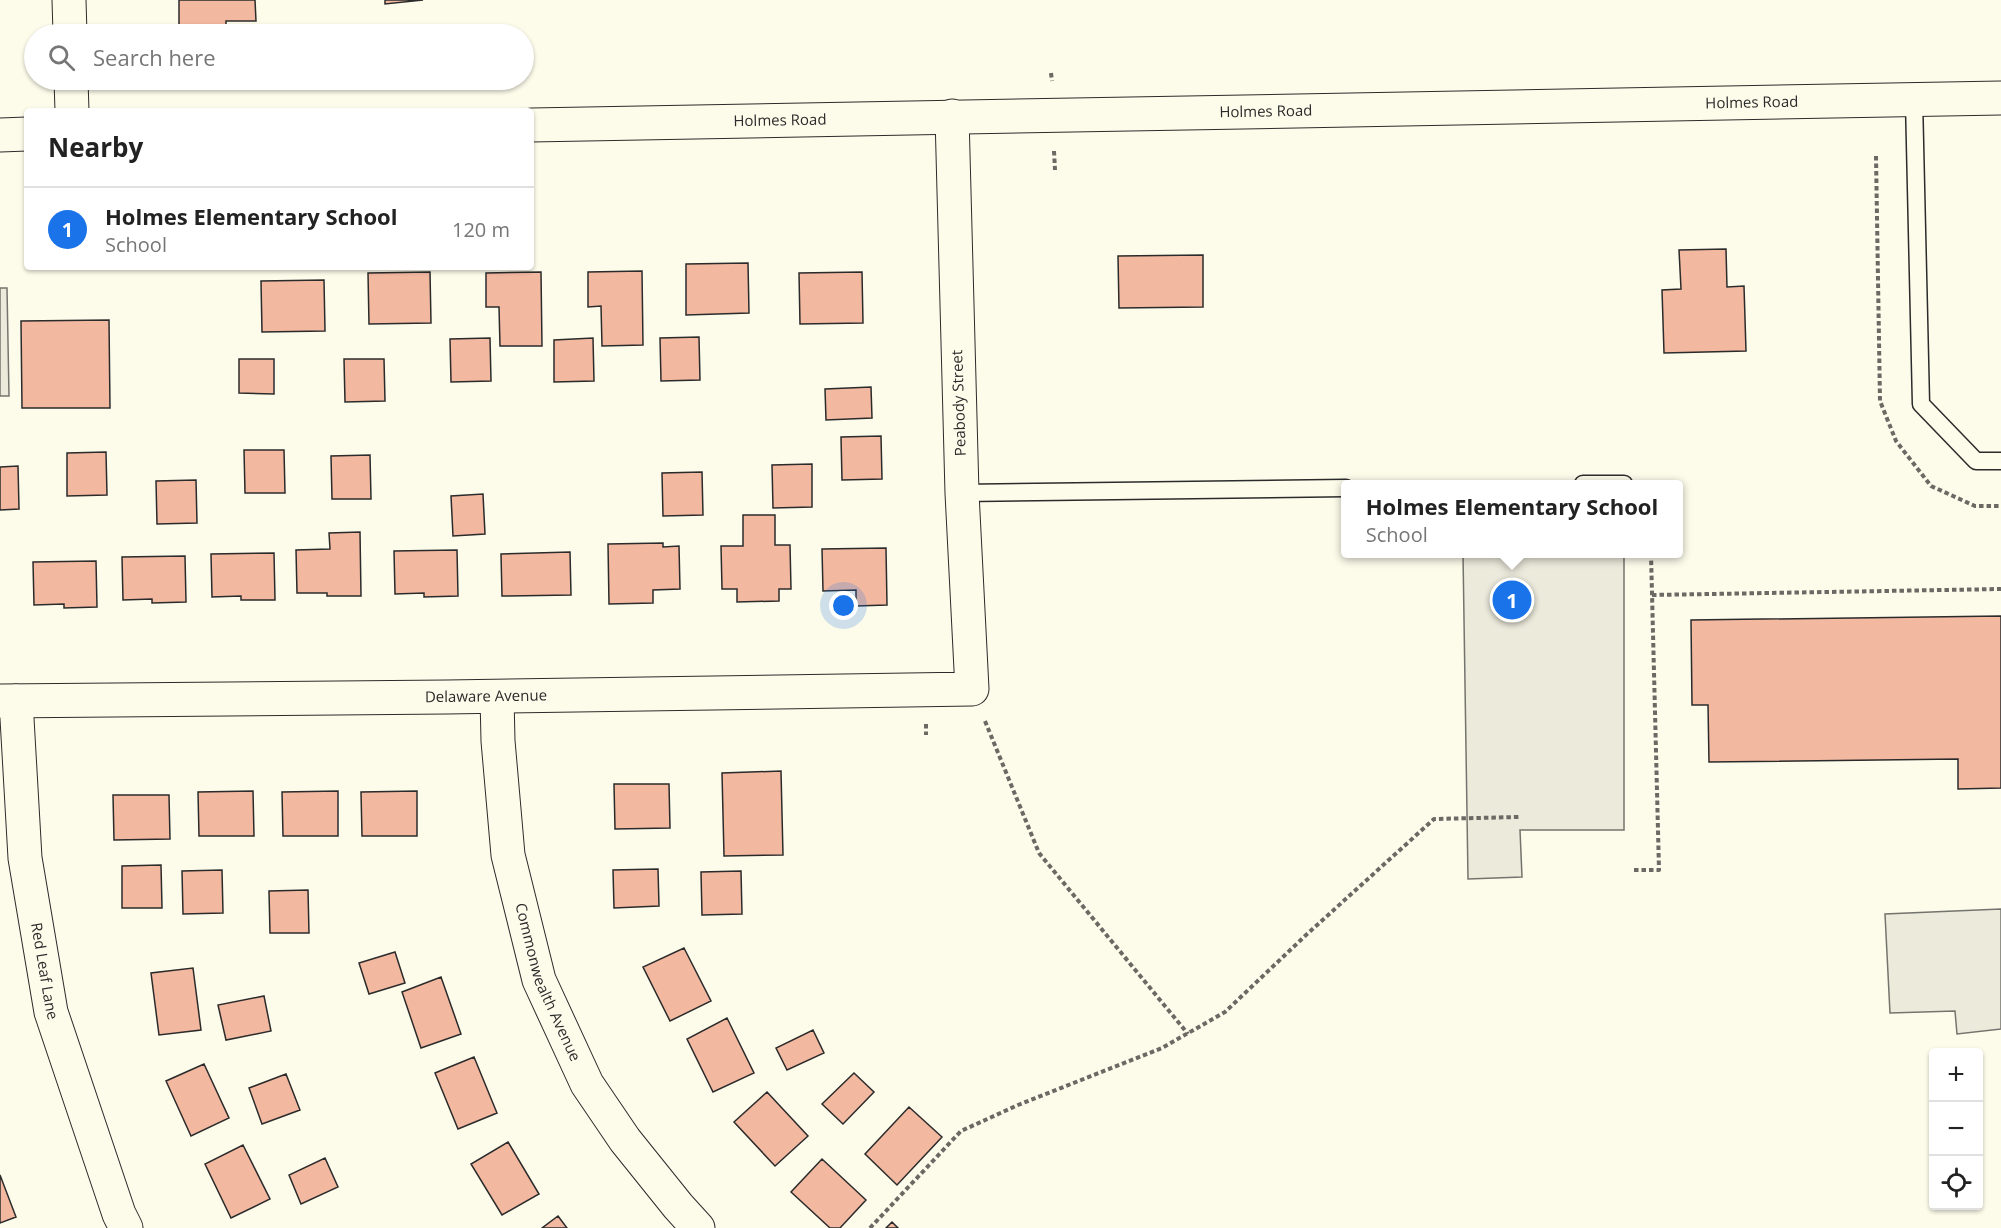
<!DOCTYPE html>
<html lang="en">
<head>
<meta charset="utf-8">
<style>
	body { margin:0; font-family:"Open Sans",sans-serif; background:#f2f2f2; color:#222 }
	.controls { position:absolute; right:18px; bottom:18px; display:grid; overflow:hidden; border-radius:6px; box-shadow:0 2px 4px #0004 }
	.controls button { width:54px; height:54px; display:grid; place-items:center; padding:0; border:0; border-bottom:2px solid #e0e0e0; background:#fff; color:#222; font:30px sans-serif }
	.you { position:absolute; left:844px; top:606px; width:21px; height:21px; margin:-15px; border:4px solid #fff; border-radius:50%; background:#1a73e8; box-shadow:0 0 0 9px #1a73e833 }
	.badge { display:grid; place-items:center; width:39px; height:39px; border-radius:50%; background:#1a73e8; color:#fff; font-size:20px; font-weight:700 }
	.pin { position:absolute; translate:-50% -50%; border:3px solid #fff; box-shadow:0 2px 6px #0006 }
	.popup { position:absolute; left:1341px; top:480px; width:342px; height:78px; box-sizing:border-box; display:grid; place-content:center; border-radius:6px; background:#fff; filter:drop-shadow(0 2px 4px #0005); font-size:20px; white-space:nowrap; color:#767676 }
	.popup b { font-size:22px; color:#222 }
	.popup::after { content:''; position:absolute; left:50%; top:100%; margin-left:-12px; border:12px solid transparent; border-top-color:#fff }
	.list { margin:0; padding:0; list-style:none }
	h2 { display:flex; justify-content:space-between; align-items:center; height:78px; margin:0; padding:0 24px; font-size:26px }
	h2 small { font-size:20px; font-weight:400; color:#767676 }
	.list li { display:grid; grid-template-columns:39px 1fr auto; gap:18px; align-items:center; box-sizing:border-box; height:84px; padding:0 24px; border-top:2px solid #e0e0e0 }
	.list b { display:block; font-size:22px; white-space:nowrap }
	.list p { margin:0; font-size:20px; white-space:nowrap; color:#767676 }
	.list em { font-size:20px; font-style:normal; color:#767676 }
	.icon { flex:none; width:33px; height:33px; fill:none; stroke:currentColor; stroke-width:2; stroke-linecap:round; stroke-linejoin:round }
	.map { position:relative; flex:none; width:2001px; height:1228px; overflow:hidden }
	.search { position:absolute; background:#fff; box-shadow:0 2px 4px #0004; left:24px; top:24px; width:510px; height:66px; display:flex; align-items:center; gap:15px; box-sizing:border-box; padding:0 21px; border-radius:33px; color:#767676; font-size:22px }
	.panel { position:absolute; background:#fff; box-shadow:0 2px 4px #0004; left:24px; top:108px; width:510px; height:162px; border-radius:6px }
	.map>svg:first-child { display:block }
	.green { fill:#ecebdb; stroke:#74746e; stroke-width:1.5 }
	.parking { fill:#eceadb; stroke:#74746e; stroke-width:1.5 }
	.building { fill:#f2b8a0; stroke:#2b2b2b; stroke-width:1.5 }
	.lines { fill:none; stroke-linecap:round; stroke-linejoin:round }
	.lane-casing { stroke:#2b2b2b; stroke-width:19 }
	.street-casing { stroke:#2b2b2b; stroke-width:35 }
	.secondary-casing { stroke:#2b2b2b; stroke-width:35 }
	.path { stroke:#6a6964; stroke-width:4; stroke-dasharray:4.5 3; stroke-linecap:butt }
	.lane { stroke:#fdfbea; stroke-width:16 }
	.street { stroke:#fdfbea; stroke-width:33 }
	.secondary { stroke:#fdfbea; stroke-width:33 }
	.labels { text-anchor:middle; stroke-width:4.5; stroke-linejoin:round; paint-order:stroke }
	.street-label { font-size:15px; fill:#2b2b2b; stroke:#fdfbea }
</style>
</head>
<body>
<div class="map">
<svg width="2001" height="1228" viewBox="0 0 2001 1228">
	<rect width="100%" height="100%" fill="#fdfbea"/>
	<path class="green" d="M 2001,909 L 2001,1029 L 1957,1034 L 1955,1011 L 1890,1013 L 1885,914 Z"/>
	<path class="parking" d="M 0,288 L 7,288 L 9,396 L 0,396 Z
		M 1463,554 L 1624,554 L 1624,830 L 1520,830 L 1522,877 L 1468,879 Z"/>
	<path class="building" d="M 179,0 L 255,0 L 256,21 L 226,21 L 226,27 L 179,27 Z
		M 385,0 L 423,0 L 385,4 Z
		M 1726,249 L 1727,287 L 1744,286 L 1746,351 L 1664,353 L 1662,290 L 1681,289 L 1679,250 Z
		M 1203,255 L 1203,307 L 1119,308 L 1118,256 Z
		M 748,263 L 749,313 L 686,315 L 686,264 Z
		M 642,271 L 643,345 L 602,346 L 601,306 L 588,307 L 588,272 Z
		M 430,272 L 431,323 L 369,324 L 368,273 Z
		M 541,272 L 542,346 L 500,346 L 499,307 L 486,307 L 486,273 Z
		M 862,272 L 863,323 L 800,324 L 799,273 Z
		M 324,280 L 325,331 L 262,332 L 261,281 Z
		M 109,320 L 110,408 L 22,408 L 21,321 Z
		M 699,337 L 700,380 L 661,381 L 660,338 Z
		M 490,338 L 491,381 L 451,382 L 450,339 Z
		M 593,338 L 594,381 L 554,382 L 554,340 Z
		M 239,359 L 274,359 L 274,394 L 239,393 Z
		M 344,359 L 384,359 L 385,401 L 345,402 Z
		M 871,387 L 872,418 L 826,420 L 825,389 Z
		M 881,436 L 882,479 L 842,480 L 841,437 Z
		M 244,450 L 284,450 L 285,493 L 245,493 Z
		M 106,452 L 107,495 L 67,496 L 67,453 Z
		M 370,455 L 371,499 L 332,499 L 331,456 Z
		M 812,464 L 812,507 L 773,508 L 772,465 Z
		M 18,466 L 19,509 L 0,510 L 0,467 Z
		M 702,472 L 703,515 L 663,516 L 662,473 Z
		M 196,480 L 197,523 L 157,524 L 156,481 Z
		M 483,494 L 485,534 L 453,536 L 451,496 Z
		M 743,515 L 775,515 L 775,545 L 790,545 L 791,589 L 779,589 L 779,601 L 737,602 L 737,589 L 722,589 L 721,546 L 743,546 Z
		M 360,532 L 361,596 L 327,596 L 327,593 L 297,593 L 296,550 L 330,549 L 329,533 Z
		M 663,543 L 663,547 L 679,546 L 680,589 L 653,590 L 653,603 L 609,604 L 608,544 Z
		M 886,548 L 887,605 L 856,606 L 856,590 L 823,591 L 822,549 Z
		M 457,550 L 458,596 L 424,597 L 424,593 L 395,594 L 394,551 Z
		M 570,552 L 571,595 L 502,596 L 501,554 Z
		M 274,553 L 275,600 L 241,600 L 241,596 L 212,597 L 211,554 Z
		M 185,556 L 186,602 L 152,603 L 152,599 L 123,600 L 122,557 Z
		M 96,561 L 97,607 L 64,608 L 64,604 L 34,605 L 33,562 Z
		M 2001,616 L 2001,788 L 1958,789 L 1958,759 L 1709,762 L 1708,705 L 1692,705 L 1691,620 Z
		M 781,771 L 783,855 L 724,856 L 722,773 Z
		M 614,784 L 669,784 L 670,828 L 615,829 Z
		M 253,791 L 254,836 L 199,836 L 198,792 Z
		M 338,791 L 338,836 L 283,836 L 282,792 Z
		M 417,791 L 417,836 L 362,836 L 361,792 Z
		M 113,795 L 169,795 L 170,839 L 114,840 Z
		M 161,865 L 162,908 L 122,908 L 122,866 Z
		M 658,869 L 659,906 L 614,908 L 613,870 Z
		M 222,870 L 223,913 L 183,914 L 182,871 Z
		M 741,871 L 742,914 L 702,915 L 701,872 Z
		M 308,890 L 309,933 L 270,933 L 269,891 Z
		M 684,948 L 711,1001 L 670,1021 L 643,967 Z
		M 395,952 L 405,983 L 369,994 L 359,963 Z
		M 193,968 L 201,1030 L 159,1035 L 151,973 Z
		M 441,977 L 461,1034 L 421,1048 L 402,992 Z
		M 264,996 L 271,1031 L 226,1040 L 218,1005 Z
		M 727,1018 L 754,1073 L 713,1092 L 687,1039 Z
		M 813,1030 L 824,1053 L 787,1070 L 776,1048 Z
		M 474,1057 L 497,1113 L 458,1129 L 435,1073 Z
		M 204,1064 L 229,1118 L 191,1136 L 166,1081 Z
		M 854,1073 L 874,1092 L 843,1124 L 822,1104 Z
		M 286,1074 L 300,1110 L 262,1124 L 249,1088 Z
		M 767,1092 L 808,1136 L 775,1166 L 734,1122 Z
		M 909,1107 L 942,1137 L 897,1185 L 865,1154 Z
		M 508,1142 L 539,1194 L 502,1215 L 471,1164 Z
		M 243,1145 L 270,1199 L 231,1218 L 205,1164 Z
		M 325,1158 L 338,1187 L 301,1204 L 289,1175 Z
		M 822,1159 L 866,1200 L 840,1228 L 830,1228 L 791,1192 Z
		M 0,1175 L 16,1217 L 0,1223 Z
		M 558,1216 L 567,1228 L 542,1228 Z
		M 892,1222 L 898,1228 L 886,1228 Z"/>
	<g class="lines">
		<defs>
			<path id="lane" d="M 1914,100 L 1921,404 L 1976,461 L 2001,461
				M 1583,484 L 1624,484
				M 962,493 L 1346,488"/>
			<g id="street">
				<path id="s1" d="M 497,697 L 498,741 L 508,855 L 539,980 L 587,1084 L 625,1140 L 678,1206 L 698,1228"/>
				<path id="s2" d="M 0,701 L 447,697 L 972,689 L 962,493 L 952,116"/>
				<path id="s3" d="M 16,701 L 25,858 L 51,1012 L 119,1214 L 126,1228"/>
			</g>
			<g id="secondary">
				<path d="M 69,0 L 70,34"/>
				<path d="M 71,80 L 72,111"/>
				<path id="s4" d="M 531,125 L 2001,98"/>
				<path d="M 0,135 L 27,134"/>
			</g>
		</defs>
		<use href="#lane" class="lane-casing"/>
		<use href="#street" class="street-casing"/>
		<use href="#secondary" class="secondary-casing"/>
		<path class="path" d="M 1051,73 L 1052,81
			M 1054,151 L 1055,170
			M 1876,156 L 1880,401 L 1896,441 L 1931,486 L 1975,506 L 2001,506
			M 1652,595 L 2001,589
			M 985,721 L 1039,853 L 1188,1034
			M 926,724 L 926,735
			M 1634,870 L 1659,870 L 1651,554
			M 870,1228 L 961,1131 L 1018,1105 L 1162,1048 L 1225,1012 L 1305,936 L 1434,819 L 1519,817"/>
		<use href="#lane" class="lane"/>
		<use href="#street" class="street"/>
		<use href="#secondary" class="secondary"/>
	</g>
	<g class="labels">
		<g class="street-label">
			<text dy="5" stroke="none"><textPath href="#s4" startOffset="1221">Holmes Road</textPath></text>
			<text dy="5" stroke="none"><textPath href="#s4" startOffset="735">Holmes Road</textPath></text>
			<text dy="5" stroke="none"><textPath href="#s4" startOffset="249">Holmes Road</textPath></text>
			<text transform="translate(959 403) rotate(-92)" y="5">Peabody Street</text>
			<text dy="5" stroke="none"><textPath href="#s2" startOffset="486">Delaware Avenue</textPath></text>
			<text dy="5" stroke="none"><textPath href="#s3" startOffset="272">Red Leaf Lane</textPath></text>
			<text dy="5" stroke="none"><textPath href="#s1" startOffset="292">Commonwealth Avenue</textPath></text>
		</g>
	</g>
</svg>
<div class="controls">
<button>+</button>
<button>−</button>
<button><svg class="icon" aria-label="locate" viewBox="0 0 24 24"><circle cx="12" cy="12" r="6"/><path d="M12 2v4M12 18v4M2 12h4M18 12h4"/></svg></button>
</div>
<div class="you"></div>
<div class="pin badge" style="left:1512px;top:600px">1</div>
<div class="popup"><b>Holmes Elementary School</b>School</div>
<div class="search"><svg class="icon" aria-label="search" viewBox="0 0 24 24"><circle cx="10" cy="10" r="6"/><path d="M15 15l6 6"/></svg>Search here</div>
<section class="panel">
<h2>Nearby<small></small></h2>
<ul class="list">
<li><span class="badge">1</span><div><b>Holmes Elementary School</b><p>School</p></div><em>120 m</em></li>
</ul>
</section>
</div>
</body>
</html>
